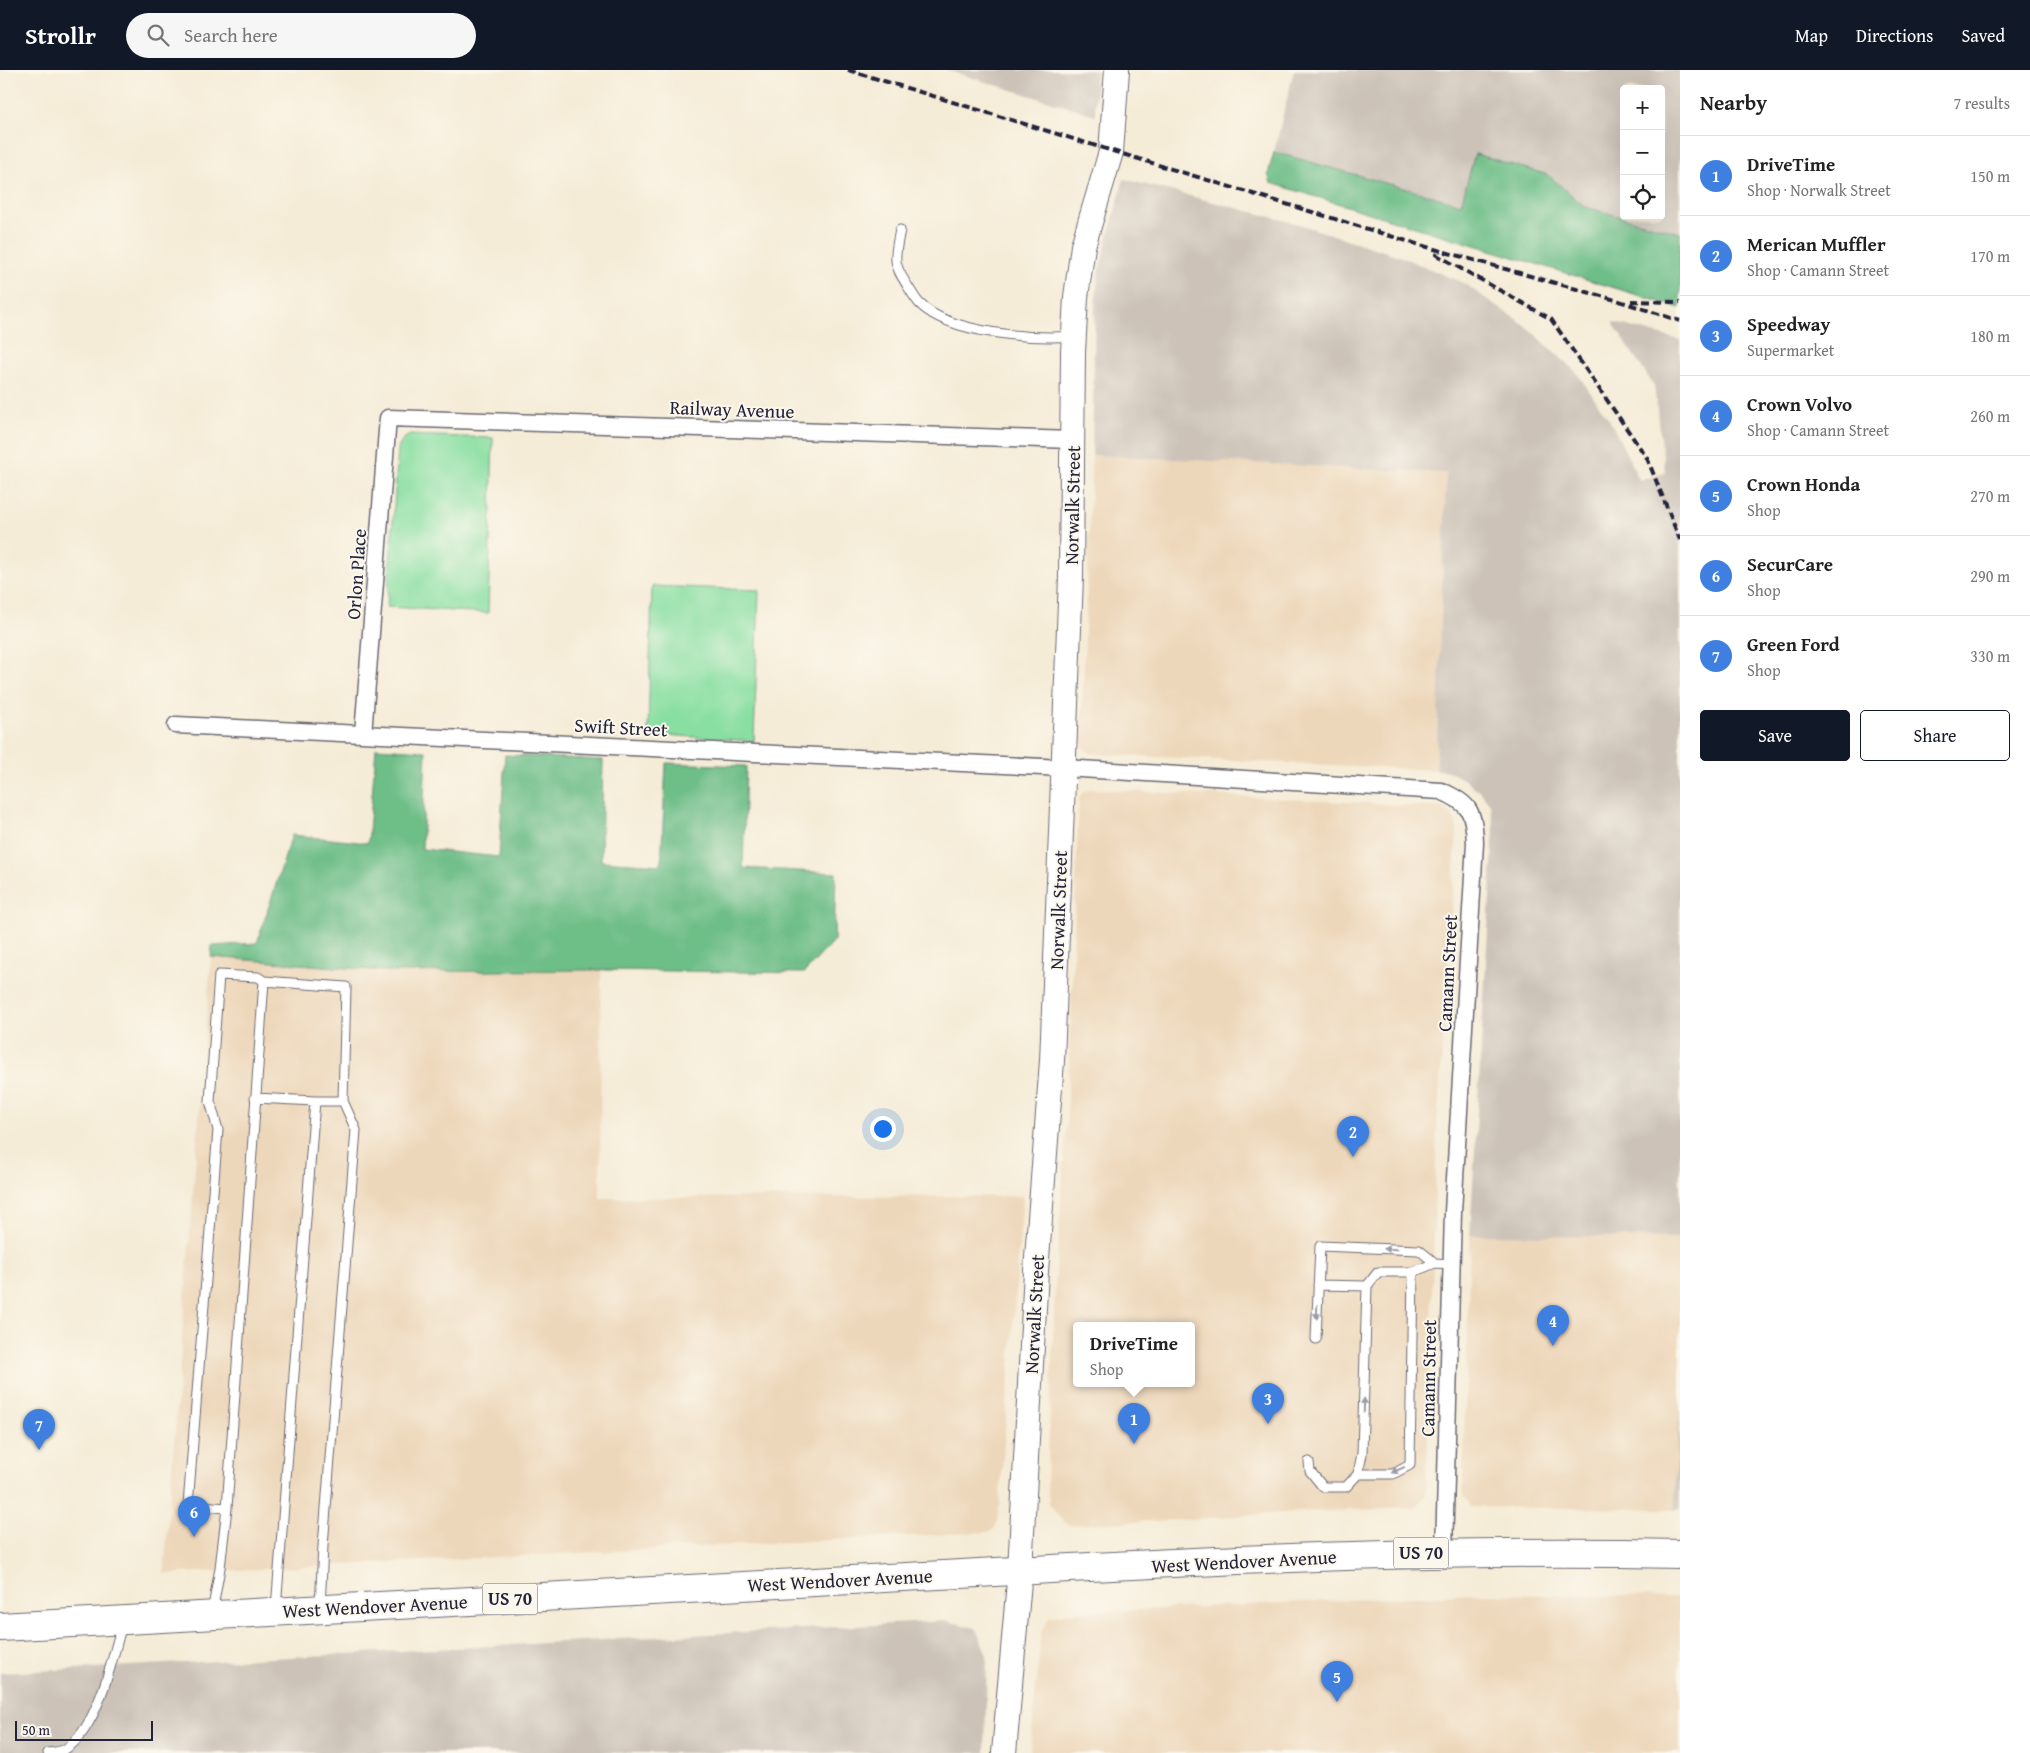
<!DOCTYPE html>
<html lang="en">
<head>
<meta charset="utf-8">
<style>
	body { margin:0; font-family:"Gentium Book Plus",serif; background:#f6f6f6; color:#222 }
	.controls { position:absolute; right:15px; top:15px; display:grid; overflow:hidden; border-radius:5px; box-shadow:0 5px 20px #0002 }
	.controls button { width:45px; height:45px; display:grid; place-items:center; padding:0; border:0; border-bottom:1px solid #e0e0e0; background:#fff; color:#222; font:25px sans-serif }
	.scale { position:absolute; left:15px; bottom:12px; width:138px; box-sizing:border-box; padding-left:5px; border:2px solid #22223b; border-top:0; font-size:14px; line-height:18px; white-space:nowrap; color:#22223b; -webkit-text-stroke:4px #fbf7ec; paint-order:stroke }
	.you { position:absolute; left:882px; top:1058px; width:18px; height:18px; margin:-12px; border:4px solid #fff; border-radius:50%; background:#1a73e8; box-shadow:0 0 0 8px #1a73e833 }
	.badge { display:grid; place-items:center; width:32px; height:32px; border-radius:50%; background:#111827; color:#fff; font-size:16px; font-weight:700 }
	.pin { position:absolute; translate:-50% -41px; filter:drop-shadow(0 1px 2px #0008) }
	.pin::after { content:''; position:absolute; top:26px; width:18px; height:15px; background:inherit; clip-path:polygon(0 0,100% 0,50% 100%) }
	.popup { position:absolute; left:1073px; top:1252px; width:122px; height:65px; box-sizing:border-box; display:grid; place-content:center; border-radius:5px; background:#fff; filter:drop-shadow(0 1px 4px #0005); font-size:16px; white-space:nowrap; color:#767676 }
	.popup b { font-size:19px; color:#222 }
	.popup::after { content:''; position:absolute; left:50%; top:100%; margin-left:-10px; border:10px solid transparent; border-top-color:#fff }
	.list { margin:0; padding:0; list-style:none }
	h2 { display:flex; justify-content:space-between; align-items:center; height:65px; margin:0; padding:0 20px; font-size:21px }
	h2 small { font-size:16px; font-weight:400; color:#767676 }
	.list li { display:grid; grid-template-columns:32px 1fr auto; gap:15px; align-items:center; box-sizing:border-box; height:80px; padding:0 20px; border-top:1px solid #e0e0e0 }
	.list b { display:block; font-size:19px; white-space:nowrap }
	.list p { margin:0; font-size:16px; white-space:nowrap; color:#767676 }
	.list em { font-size:16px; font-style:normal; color:#767676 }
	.actions { display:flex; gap:10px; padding:15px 20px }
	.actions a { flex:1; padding:11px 0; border:1px solid #111827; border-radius:5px; text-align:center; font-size:18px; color:#111827 }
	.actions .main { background:#111827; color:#fff }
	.icon { flex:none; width:28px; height:28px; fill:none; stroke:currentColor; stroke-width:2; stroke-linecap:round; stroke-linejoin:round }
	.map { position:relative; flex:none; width:1680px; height:1683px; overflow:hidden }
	header { display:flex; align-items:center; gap:30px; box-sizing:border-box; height:70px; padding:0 25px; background:#111827; color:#fff }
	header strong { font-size:24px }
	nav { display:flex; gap:28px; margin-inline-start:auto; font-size:18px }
	.search { width:350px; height:45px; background:#f6f6f6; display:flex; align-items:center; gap:12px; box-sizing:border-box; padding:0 18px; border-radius:28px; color:#767676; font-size:19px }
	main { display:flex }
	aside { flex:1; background:#fff }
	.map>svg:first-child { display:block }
	.built { fill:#edd7ba; fill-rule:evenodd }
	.industrial { fill:#ccc2b8; fill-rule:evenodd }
	.green { fill:#89dfa2; stroke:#56806e }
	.forest { fill:#6ebe88; stroke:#487062 }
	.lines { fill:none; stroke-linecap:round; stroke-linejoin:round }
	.lane-casing { stroke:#6c6972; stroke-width:11 }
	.street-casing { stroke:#6c6972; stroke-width:19 }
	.secondary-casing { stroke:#6c6972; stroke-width:26 }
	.highway-casing { stroke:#6c6972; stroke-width:30 }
	.lane { stroke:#fff; stroke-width:9 }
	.street { stroke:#fff; stroke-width:16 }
	.secondary { stroke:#fff; stroke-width:24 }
	.highway { stroke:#fff; stroke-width:28 }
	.rail { stroke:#22223b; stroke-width:4; stroke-dasharray:8 4; stroke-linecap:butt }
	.oneway { fill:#9c9ca7 }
	.labels { text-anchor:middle; stroke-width:4; stroke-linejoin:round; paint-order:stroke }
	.shield { fill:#fbf7ec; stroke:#636270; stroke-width:1 }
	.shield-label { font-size:18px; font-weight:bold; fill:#22223b }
	.street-label { font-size:19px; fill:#22223b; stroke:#fbf7ec }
</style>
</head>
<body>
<header>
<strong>Strollr</strong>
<div class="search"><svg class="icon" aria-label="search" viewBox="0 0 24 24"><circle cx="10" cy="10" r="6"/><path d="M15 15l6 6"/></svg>Search here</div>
<nav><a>Map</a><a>Directions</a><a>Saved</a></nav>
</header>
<main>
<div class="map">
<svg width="1680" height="1683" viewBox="0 0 1680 1683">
	<rect width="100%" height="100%" fill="#fbf7ec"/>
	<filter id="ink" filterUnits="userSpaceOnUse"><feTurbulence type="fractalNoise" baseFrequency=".02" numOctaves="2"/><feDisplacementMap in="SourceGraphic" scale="10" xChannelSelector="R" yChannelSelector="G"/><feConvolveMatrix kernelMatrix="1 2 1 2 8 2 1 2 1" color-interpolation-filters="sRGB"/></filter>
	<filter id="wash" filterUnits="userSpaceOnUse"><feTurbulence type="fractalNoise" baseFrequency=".0096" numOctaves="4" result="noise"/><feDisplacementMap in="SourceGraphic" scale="20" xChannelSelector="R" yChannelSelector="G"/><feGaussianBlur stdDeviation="1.12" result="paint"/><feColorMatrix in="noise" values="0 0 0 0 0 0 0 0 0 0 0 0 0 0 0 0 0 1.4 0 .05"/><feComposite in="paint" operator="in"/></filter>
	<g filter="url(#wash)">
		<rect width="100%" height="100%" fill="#f5ecd7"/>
		<path class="built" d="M 1092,385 L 1446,402 L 1436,700 L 1093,684 L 1084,679 L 1081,669 Z
			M 1092,719 L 1440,737 L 1450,742 L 1455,750 L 1457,759 L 1437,1056 L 1426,1425 L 1415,1438 L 1297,1442 L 1176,1450 L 1068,1455 L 1057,1445 L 1049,1433 L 1047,1412 L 1055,1219 L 1067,1049 L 1079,728 L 1083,722 ZM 1076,1255 L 1192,1255 L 1192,1313 L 1076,1313 Z
			M 211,887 L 397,902 L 601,900 L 600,1128 L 1023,1126 L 998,1451 L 995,1458 L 988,1462 L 164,1504 Z
			M 1470,1165 L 1680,1168 L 1680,1333 L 1674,1439 L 1472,1437 L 1465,1427 L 1463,1419 Z
			M 1478,1524 L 1680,1527 L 1680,1683 L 1030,1683 L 1041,1562 L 1050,1547 L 1069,1543 Z"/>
		<path class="industrial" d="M 946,0 L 1096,0 L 1095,45 Z
			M 1294,0 L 1680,0 L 1680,163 L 1585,137 L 1548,105 L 1475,85 L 1461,134 L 1274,82 ZM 1624,19 L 1661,19 L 1661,146 L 1624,146 Z
			M 1124,109 L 1302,155 L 1399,186 L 1463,213 L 1526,256 L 1576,302 L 1610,351 L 1640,411 L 1665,402 L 1654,316 L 1612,252 L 1680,270 L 1680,1168 L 1470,1165 L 1494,757 L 1490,734 L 1482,724 L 1467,711 L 1448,701 L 1436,700 L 1446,403 L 1092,385 L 1095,234 L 1099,200 Z
			M 1680,1333 L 1680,1439 L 1674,1439 Z
			M 947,1551 L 976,1558 L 987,1585 L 985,1683 L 0,1683 L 0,1603 Z"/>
		<path class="green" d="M 409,365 L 493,368 L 488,543 L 387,537 L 398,379 L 402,370 Z
			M 652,516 L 759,520 L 754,671 L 648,664 Z"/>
		<path class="forest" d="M 1274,82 L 1461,134 L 1475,84 L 1548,105 L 1585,137 L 1680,163 L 1680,238 L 1271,113 L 1268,104 Z
			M 376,678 L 426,681 L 422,779 L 499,787 L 505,685 L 603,690 L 601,791 L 661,795 L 666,693 L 746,696 L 743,798 L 836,803 L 834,871 L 804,903 L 601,900 L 397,902 L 211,887 L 212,876 L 257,873 L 292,765 L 368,773 Z"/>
	</g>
	<g filter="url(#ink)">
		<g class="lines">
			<defs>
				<path id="lane" d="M 900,160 C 898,170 895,182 896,191 C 897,200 902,207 907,215 C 911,221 915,229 920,234 C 950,264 1033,269 1074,266
					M 255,1028 L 315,1031 L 276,1539
					M 315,1031 L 343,1031
					M 1318,1215 L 1367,1216
					M 1316,1269 L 1320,1176 L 1419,1180 L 1435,1193
					M 1309,1392 L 1310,1401 L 1323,1417 L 1346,1417 L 1358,1404 L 1362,1384 L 1367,1216 L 1378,1202 L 1413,1202 L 1435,1193 L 1451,1194
					M 1358,1404 L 1393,1404 L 1410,1395 L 1413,1202
					M 227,1438 L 188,1435 L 218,1060 L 210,1031 L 219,905 L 258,907 L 264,911
					M 212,1543 L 220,1498 L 227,1438 L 264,911 L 346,917 L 343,1031 L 356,1060 L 323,1476 L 320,1538
					M 48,1683 C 54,1682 62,1682 67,1678 C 98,1657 112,1590 122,1554"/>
				<path id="street" d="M 176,655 L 1064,698 L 1441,721 C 1470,733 1474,742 1475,773 L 1453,1142 L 1444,1482
					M 363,664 L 388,348 L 1073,370"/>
				<path id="secondary" d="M 1004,1683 L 1020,1500 L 1036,1201 L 1052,991 L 1071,507 L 1073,282 L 1076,227 L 1083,176 L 1111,82 L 1117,0"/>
				<path id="highway" d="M 0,1557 C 290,1541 579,1525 869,1509 C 1139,1494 1410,1478 1680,1484"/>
			</defs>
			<use href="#lane" class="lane-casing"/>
			<use href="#street" class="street-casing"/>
			<use href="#secondary" class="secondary-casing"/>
			<use href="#highway" class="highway-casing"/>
			<use href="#lane" class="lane"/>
			<use href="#street" class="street"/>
			<use href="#secondary" class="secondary"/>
			<use href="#highway" class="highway"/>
			<path class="rail" d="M 848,0 L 1420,175 L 1619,231 L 1680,251
				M 1435,184 L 1551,249 L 1647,388 L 1680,470
				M 1631,231 L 1680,232"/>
		</g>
		<defs><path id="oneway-solid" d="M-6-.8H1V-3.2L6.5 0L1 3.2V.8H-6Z" transform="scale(1.25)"/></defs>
		<g class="oneway">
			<use href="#oneway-solid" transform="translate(1391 1179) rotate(-178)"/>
			<use href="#oneway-solid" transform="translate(1317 1242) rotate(92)"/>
			<use href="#oneway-solid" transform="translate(1364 1335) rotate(-89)"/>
			<use href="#oneway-solid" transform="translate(1398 1400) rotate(156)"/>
		</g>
	</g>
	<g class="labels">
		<g class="shield">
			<rect x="1393.5" y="1467.5" width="55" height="31" rx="4"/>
			<rect x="482.5" y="1513.5" width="55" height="31" rx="4"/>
		</g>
		<g class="shield-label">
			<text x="1421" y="1489">US 70</text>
			<text x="510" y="1535">US 70</text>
		</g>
		<g class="street-label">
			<text transform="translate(732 339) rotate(2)" y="7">Railway Avenue</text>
			<text transform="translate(1072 435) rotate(-89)" y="7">Norwalk Street</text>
			<text transform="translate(356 504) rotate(-86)" y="7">Orlon Place</text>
			<text transform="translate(621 657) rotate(3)" y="7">Swift Street</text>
			<text transform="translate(1058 840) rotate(-88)" y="7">Norwalk Street</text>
			<text transform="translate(1447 903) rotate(-87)" y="7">Camann Street</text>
			<text transform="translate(1034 1244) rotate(-87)" y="7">Norwalk Street</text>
			<text transform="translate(1428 1308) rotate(-89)" y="7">Camann Street</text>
			<text transform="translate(1244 1491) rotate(-3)" y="7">West Wendover Avenue</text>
			<text transform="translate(840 1510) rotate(-3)" y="7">West Wendover Avenue</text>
			<text transform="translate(375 1536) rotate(-3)" y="7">West Wendover Avenue</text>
		</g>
	</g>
</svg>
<div class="controls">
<button>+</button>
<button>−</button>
<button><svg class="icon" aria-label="locate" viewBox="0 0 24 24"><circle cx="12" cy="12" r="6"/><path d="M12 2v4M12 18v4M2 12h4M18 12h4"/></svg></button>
</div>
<div class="scale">50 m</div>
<div class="you"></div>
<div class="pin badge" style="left:1134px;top:1374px;background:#3f7fe0">1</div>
<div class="popup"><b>DriveTime</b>Shop</div>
<div class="pin badge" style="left:1353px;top:1087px;background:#3f7fe0">2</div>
<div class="pin badge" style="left:1268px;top:1354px;background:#3f7fe0">3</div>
<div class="pin badge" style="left:1553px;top:1276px;background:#3f7fe0">4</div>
<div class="pin badge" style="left:1337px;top:1632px;background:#3f7fe0">5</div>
<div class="pin badge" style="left:194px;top:1467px;background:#3f7fe0">6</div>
<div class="pin badge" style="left:39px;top:1380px;background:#3f7fe0">7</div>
</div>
<aside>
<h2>Nearby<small>7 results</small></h2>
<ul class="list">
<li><span class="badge" style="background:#3f7fe0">1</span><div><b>DriveTime</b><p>Shop · Norwalk Street</p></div><em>150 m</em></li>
<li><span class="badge" style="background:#3f7fe0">2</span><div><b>Merican Muffler</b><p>Shop · Camann Street</p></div><em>170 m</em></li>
<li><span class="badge" style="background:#3f7fe0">3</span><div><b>Speedway</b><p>Supermarket</p></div><em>180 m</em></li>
<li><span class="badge" style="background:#3f7fe0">4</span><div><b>Crown Volvo</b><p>Shop · Camann Street</p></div><em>260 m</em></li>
<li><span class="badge" style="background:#3f7fe0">5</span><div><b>Crown Honda</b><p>Shop</p></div><em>270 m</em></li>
<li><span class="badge" style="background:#3f7fe0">6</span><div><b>SecurCare</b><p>Shop</p></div><em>290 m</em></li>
<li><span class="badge" style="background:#3f7fe0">7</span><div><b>Green Ford</b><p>Shop</p></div><em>330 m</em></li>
</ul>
<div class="actions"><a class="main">Save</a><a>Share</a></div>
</aside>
</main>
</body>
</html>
